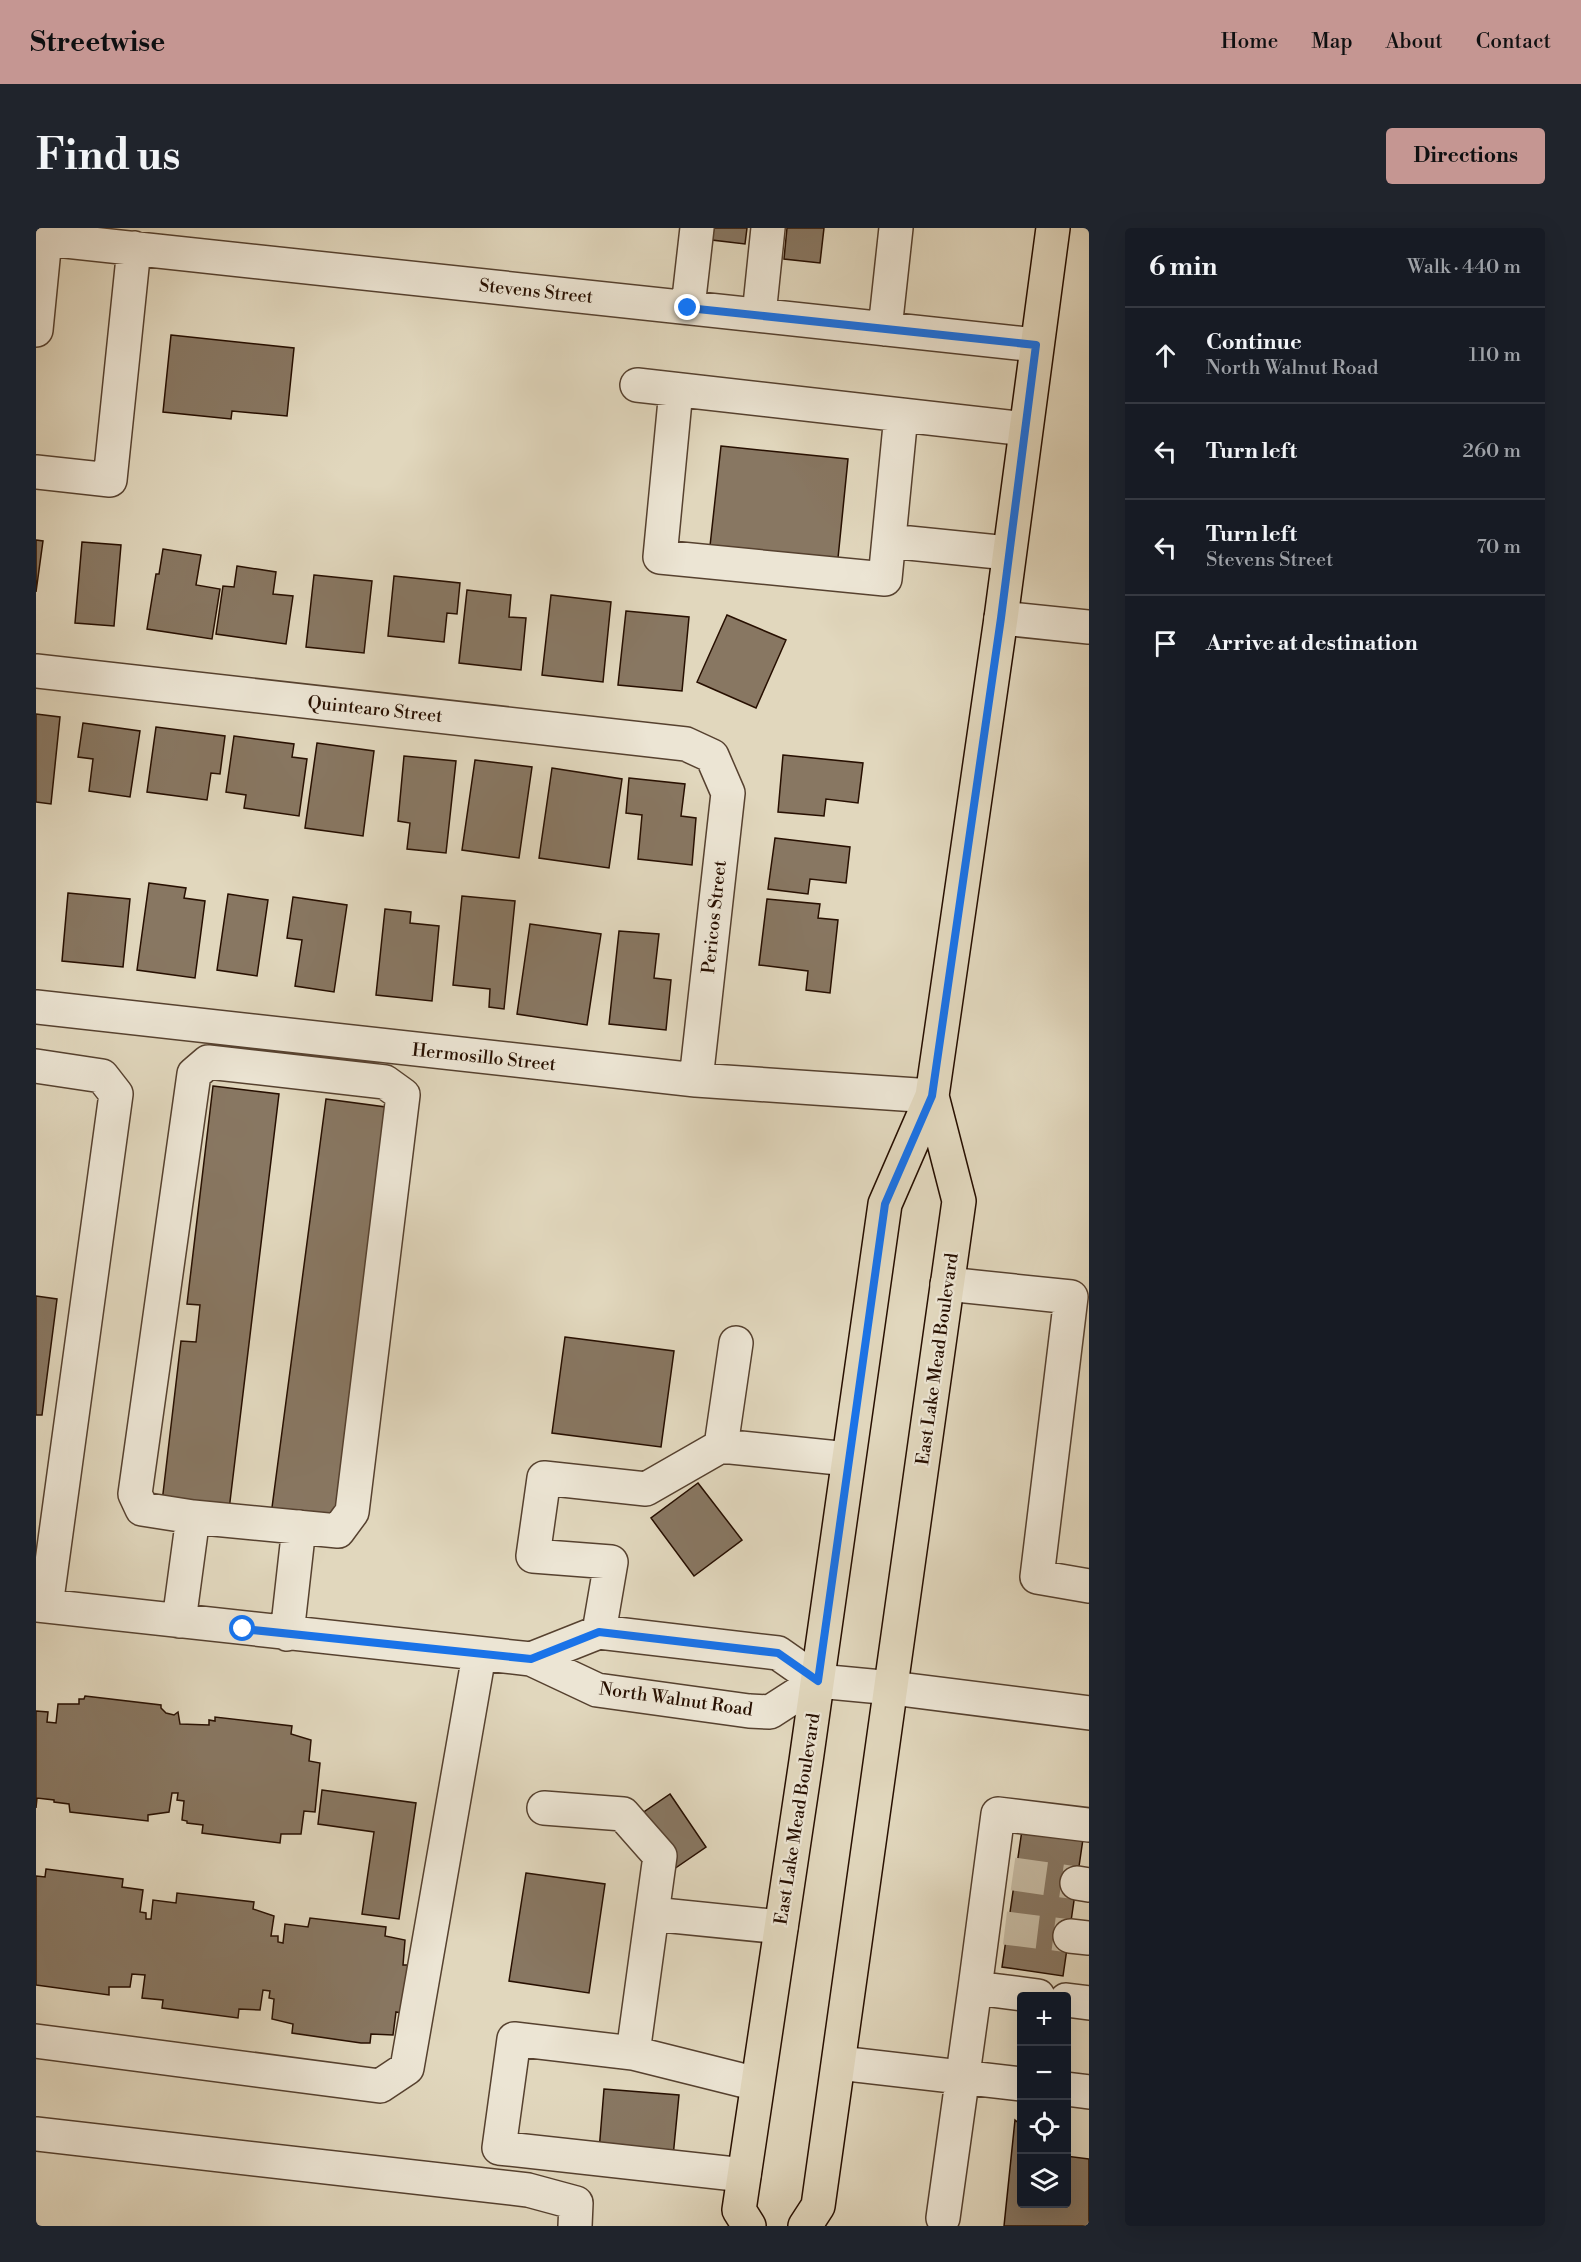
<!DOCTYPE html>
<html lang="en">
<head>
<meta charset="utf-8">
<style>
	body { margin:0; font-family:"Libre Bodoni",serif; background:#20242c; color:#f1f3f6 }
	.controls { position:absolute; right:18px; bottom:18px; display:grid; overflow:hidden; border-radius:6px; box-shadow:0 6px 24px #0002 }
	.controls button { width:54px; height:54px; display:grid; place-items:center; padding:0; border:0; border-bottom:2px solid #363941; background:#171b24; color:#f1f3f6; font:30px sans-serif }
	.stop { position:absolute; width:18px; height:18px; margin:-14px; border:4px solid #1a73e8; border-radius:50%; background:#fff }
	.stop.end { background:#1a73e8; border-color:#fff; box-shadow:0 2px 6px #0008 }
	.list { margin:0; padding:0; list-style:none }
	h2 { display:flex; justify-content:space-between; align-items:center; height:78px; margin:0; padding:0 24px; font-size:26px }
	h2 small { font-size:20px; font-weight:400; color:#9ea1a6 }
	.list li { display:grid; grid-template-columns:39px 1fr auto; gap:18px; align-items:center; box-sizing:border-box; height:96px; padding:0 24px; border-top:2px solid #363941 }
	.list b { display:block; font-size:22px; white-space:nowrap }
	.list p { margin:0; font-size:20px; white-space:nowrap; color:#9ea1a6 }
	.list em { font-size:20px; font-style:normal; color:#9ea1a6 }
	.icon { flex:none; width:33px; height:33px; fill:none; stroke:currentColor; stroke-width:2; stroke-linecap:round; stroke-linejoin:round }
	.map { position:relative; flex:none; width:1053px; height:1998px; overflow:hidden; border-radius:6px }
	header { display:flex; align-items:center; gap:36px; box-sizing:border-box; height:84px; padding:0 30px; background:#c59692; color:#111 }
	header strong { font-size:28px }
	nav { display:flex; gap:33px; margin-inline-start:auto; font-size:21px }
	.intro { display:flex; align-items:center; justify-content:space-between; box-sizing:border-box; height:144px; padding:0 36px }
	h1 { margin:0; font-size:42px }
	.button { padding:15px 27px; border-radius:6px; background:#c59692; color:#111; font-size:21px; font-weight:700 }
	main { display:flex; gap:36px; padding:0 36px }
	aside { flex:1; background:#171b24; border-radius:6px; box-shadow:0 6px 24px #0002 }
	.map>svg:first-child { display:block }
	.building { fill:#887762; stroke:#270f00; stroke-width:1.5 }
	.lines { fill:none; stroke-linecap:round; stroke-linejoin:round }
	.minor-tunnel { stroke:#c5b9a1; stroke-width:33; stroke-dasharray:33 16; stroke-linecap:butt }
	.minor-casing { stroke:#56412f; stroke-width:36 }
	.major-casing { stroke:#270f00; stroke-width:36 }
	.minor { stroke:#ece5d4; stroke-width:33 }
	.major { stroke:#e1d7bd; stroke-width:33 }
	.route { stroke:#1a73e8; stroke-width:8 }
	.labels { text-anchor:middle; stroke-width:4.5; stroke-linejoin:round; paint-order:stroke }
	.street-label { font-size:18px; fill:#270f00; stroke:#ece5d4 }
</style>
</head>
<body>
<header>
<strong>Streetwise</strong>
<nav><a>Home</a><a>Map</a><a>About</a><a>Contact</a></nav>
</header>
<div class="intro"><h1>Find us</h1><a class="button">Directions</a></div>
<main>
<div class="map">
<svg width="1053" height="1998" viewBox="0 0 1053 1998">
	<rect width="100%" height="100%" fill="#e1d7bd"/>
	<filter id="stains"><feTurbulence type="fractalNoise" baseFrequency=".00333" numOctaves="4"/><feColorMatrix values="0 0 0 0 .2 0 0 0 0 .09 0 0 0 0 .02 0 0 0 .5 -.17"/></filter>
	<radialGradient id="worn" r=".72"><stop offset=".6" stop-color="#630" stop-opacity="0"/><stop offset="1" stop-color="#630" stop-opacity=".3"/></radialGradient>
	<path class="building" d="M 678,0 L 711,0 L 709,16 L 676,12 Z
		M 751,0 L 788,0 L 784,35 L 748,31 Z
		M 135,107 L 258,120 L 251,188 L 196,183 L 195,191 L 127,184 Z
		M 685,218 L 812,231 L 801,340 L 673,327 Z
		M 0,312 L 7,313 L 0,364 Z
		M 46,314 L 85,317 L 78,398 L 39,395 Z
		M 127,321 L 165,327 L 160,357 L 184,361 L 176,411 L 111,401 L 120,346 L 123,346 Z
		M 201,338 L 240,344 L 237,366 L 257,368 L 250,416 L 180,406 L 187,358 L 198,359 Z
		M 278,347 L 336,353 L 328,425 L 270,419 Z
		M 358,348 L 424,355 L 421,386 L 411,385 L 408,414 L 352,408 Z
		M 431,362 L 475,367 L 473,389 L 490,390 L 485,442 L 423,435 Z
		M 515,367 L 575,374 L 567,454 L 506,447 Z
		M 590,383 L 653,389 L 646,463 L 582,457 Z
		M 691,387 L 750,412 L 720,480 L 661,454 Z
		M 0,486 L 24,489 L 15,576 L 0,574 Z
		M 47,495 L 104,503 L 94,569 L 53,563 L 57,531 L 42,529 Z
		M 120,499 L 189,508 L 184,546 L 175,545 L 171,572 L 111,564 Z
		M 198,508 L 258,516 L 256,529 L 271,531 L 263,588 L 208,580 L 210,567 L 190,564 Z
		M 281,515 L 338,523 L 327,608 L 269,600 Z
		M 747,527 L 827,535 L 822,575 L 790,571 L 788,588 L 742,584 Z
		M 368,528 L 420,533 L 410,625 L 371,621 L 374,595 L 362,593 Z
		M 439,532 L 496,539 L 483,630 L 426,622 Z
		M 516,540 L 586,551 L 573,640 L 503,630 Z
		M 593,550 L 649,556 L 645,588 L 660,590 L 656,637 L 602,631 L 606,587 L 590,585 Z
		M 739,610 L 814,619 L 810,655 L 774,651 L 772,666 L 732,661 Z
		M 113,655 L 150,660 L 148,670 L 169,673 L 159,750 L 101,742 Z
		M 32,665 L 94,671 L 87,739 L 26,733 Z
		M 192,666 L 232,672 L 221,748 L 181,742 Z
		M 426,668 L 479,673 L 468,781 L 453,779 L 454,761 L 417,757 Z
		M 257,669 L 311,677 L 298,764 L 259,758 L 266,712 L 251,710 Z
		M 731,671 L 784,676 L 782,690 L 802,692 L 794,765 L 770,762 L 772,743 L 723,737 Z
		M 349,681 L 375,684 L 374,695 L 403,698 L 396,773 L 340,767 Z
		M 494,696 L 565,706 L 551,797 L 481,786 Z
		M 583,703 L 623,706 L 618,750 L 635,752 L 630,802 L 573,796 Z
		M 177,858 L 243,866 L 193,1282 L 126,1274 L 145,1113 L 160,1114 L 164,1077 L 151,1076 Z
		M 290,871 L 357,880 L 301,1295 L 235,1287 Z
		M 0,1068 L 21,1071 L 6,1187 L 0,1187 Z
		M 529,1109 L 638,1123 L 625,1219 L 516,1205 Z
		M 662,1255 L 706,1312 L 658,1348 L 615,1290 Z
		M 49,1468 L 125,1477 L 125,1480 L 130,1485 L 138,1487 L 142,1484 L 144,1496 L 173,1497 L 173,1492 L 179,1493 L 179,1489 L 256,1498 L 255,1506 L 275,1512 L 273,1533 L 284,1535 L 279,1584 L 268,1583 L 265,1606 L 245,1606 L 244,1615 L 166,1605 L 167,1597 L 151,1595 L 151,1593 L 146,1592 L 148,1573 L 141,1572 L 142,1565 L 136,1565 L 133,1584 L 112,1587 L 112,1593 L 34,1584 L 33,1576 L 18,1574 L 18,1572 L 1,1570 L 0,1580 L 0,1483 L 12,1484 L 11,1494 L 20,1495 L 22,1476 L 43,1476 L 43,1471 L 48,1471 Z
		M 286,1562 L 380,1575 L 363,1691 L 326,1686 L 338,1604 L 282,1596 Z
		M 634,1566 L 670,1619 L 638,1641 L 602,1588 Z
		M 986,1602 L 1047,1611 L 1027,1748 L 966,1739 Z
		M 10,1641 L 87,1651 L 86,1659 L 107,1662 L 104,1684 L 110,1685 L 110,1691 L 115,1691 L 117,1672 L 140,1675 L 141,1665 L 218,1674 L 217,1681 L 238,1688 L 235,1708 L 242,1708 L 242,1714 L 247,1715 L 249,1696 L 272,1699 L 274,1690 L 350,1699 L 349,1708 L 369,1712 L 367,1737 L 377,1737 L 370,1786 L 360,1784 L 357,1807 L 335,1806 L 334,1815 L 325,1815 L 256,1805 L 257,1796 L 236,1791 L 238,1771 L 233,1770 L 234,1763 L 227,1762 L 224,1782 L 203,1781 L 202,1790 L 126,1780 L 127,1772 L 106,1770 L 109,1747 L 96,1746 L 94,1759 L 73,1759 L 73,1767 L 0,1757 L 0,1648 L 9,1649 Z
		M 490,1645 L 569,1656 L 553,1765 L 473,1753 Z
		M 568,1861 L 643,1867 L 637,1929 L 563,1923 Z
		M 979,1892 L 986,1898 L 986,1976 L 1030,1976 L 1030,1928 L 1053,1931 L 1053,1998 L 968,1998 Z"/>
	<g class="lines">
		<path class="minor-tunnel" d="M 977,1646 L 1041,1655
			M 969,1700 L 1034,1708"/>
		<defs>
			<path id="minor" d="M 0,10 L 1000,117
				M 652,79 L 661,0
				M 723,87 L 732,0
				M 849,101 L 860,0
				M 0,102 L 9,11
				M 601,157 L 989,201
				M 640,162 L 624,329 L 849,351 L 865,187
				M 0,244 L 74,252 L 98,20
				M 853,313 L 972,325
				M 965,390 L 1053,399
				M 0,443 L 650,516 L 676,528 L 692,565 L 660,852
				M 0,779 L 660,852 L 896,868
				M 0,838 L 66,848 L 80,866 L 10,1378
				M 911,1056 L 1035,1069 L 1001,1349 L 1053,1358
				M 700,1115 L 685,1218 L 812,1231
				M 0,1377 L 495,1431 L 561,1462 L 713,1483 L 734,1484 L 782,1453
				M 143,1393 L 157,1289 L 106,1281 L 99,1266 L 158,846 L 172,834 L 349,854 L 367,867 L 316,1284 L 302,1303 L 157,1289
				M 563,1404 L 575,1334 L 497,1328 L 508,1250 L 610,1261 L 685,1218
				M 251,1406 L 263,1299
				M 495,1431 L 563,1404 L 742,1425 L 782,1453 L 856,1460 L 1053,1485
				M 508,1580 L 587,1586 L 624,1628 L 616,1686 L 745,1699
				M 1041,1655 L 1053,1657
				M 616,1686 L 597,1825 L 478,1811 L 463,1920 L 708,1947
				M 1034,1708 L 1053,1710
				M 1002,1768 L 939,1760 L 962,1586 L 1053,1597
				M 1030,1772 L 1053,1775
				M 0,1813 L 344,1858 L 371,1840 L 443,1427
				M 597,1825 L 721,1856
				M 803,1835 L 986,1856
				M 1030,1861 L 1053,1864
				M 0,1906 L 492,1962 L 540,1975 L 539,1998
				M 907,1990 L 939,1760"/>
			<path id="major" d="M 713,1998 L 703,1982 L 770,1533 L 849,976 L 896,868 L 965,390 L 1017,0
				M 769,1998 L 782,1978 L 923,973 L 896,868"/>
		</defs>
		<use href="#minor" class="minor-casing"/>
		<use href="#major" class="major-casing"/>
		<use href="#minor" class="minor"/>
		<use href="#major" class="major"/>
	</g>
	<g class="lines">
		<path class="route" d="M 207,1401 L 495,1431 L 563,1404 L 742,1425 L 782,1453 L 849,976 L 896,868 L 965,390 L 1000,117 L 652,80"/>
	</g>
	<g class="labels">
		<g class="street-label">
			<text transform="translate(500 63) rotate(6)" y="6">Stevens Street</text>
			<text transform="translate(339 481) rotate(6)" y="6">Quintearo Street</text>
			<text transform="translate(678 689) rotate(-84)" y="6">Pericos Street</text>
			<text transform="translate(448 829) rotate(6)" y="6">Hermosillo Street</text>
			<text transform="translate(901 1131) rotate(-82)" y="6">East Lake Mead Boulevard</text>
			<text transform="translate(640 1471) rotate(8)" y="6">North Walnut Road</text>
			<text transform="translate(761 1591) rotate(-81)" y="6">East Lake Mead Boulevard</text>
		</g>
	</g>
	<rect width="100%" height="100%" filter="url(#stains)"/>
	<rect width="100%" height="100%" fill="url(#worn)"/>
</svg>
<div class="controls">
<button>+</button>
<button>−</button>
<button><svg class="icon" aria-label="locate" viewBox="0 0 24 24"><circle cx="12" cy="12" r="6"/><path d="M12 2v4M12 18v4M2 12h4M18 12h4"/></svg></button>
<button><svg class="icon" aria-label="layers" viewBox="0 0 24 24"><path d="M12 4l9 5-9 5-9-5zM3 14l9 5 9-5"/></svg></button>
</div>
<div class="stop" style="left:207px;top:1401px"></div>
<div class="stop end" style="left:652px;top:80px"></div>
</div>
<aside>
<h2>6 min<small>Walk · 440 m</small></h2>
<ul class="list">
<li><svg class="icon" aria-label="ahead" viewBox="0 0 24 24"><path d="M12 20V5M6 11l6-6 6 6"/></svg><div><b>Continue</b><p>North Walnut Road</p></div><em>110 m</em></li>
<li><svg class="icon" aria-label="left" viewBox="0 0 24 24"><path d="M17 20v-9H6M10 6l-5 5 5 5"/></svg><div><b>Turn left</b></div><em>260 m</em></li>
<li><svg class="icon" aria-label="left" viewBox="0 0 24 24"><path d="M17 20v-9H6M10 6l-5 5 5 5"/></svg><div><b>Turn left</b><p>Stevens Street</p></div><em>70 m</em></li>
<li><svg class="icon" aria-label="arrive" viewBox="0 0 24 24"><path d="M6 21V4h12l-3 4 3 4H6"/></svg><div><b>Arrive at destination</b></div></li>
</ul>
</aside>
</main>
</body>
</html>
